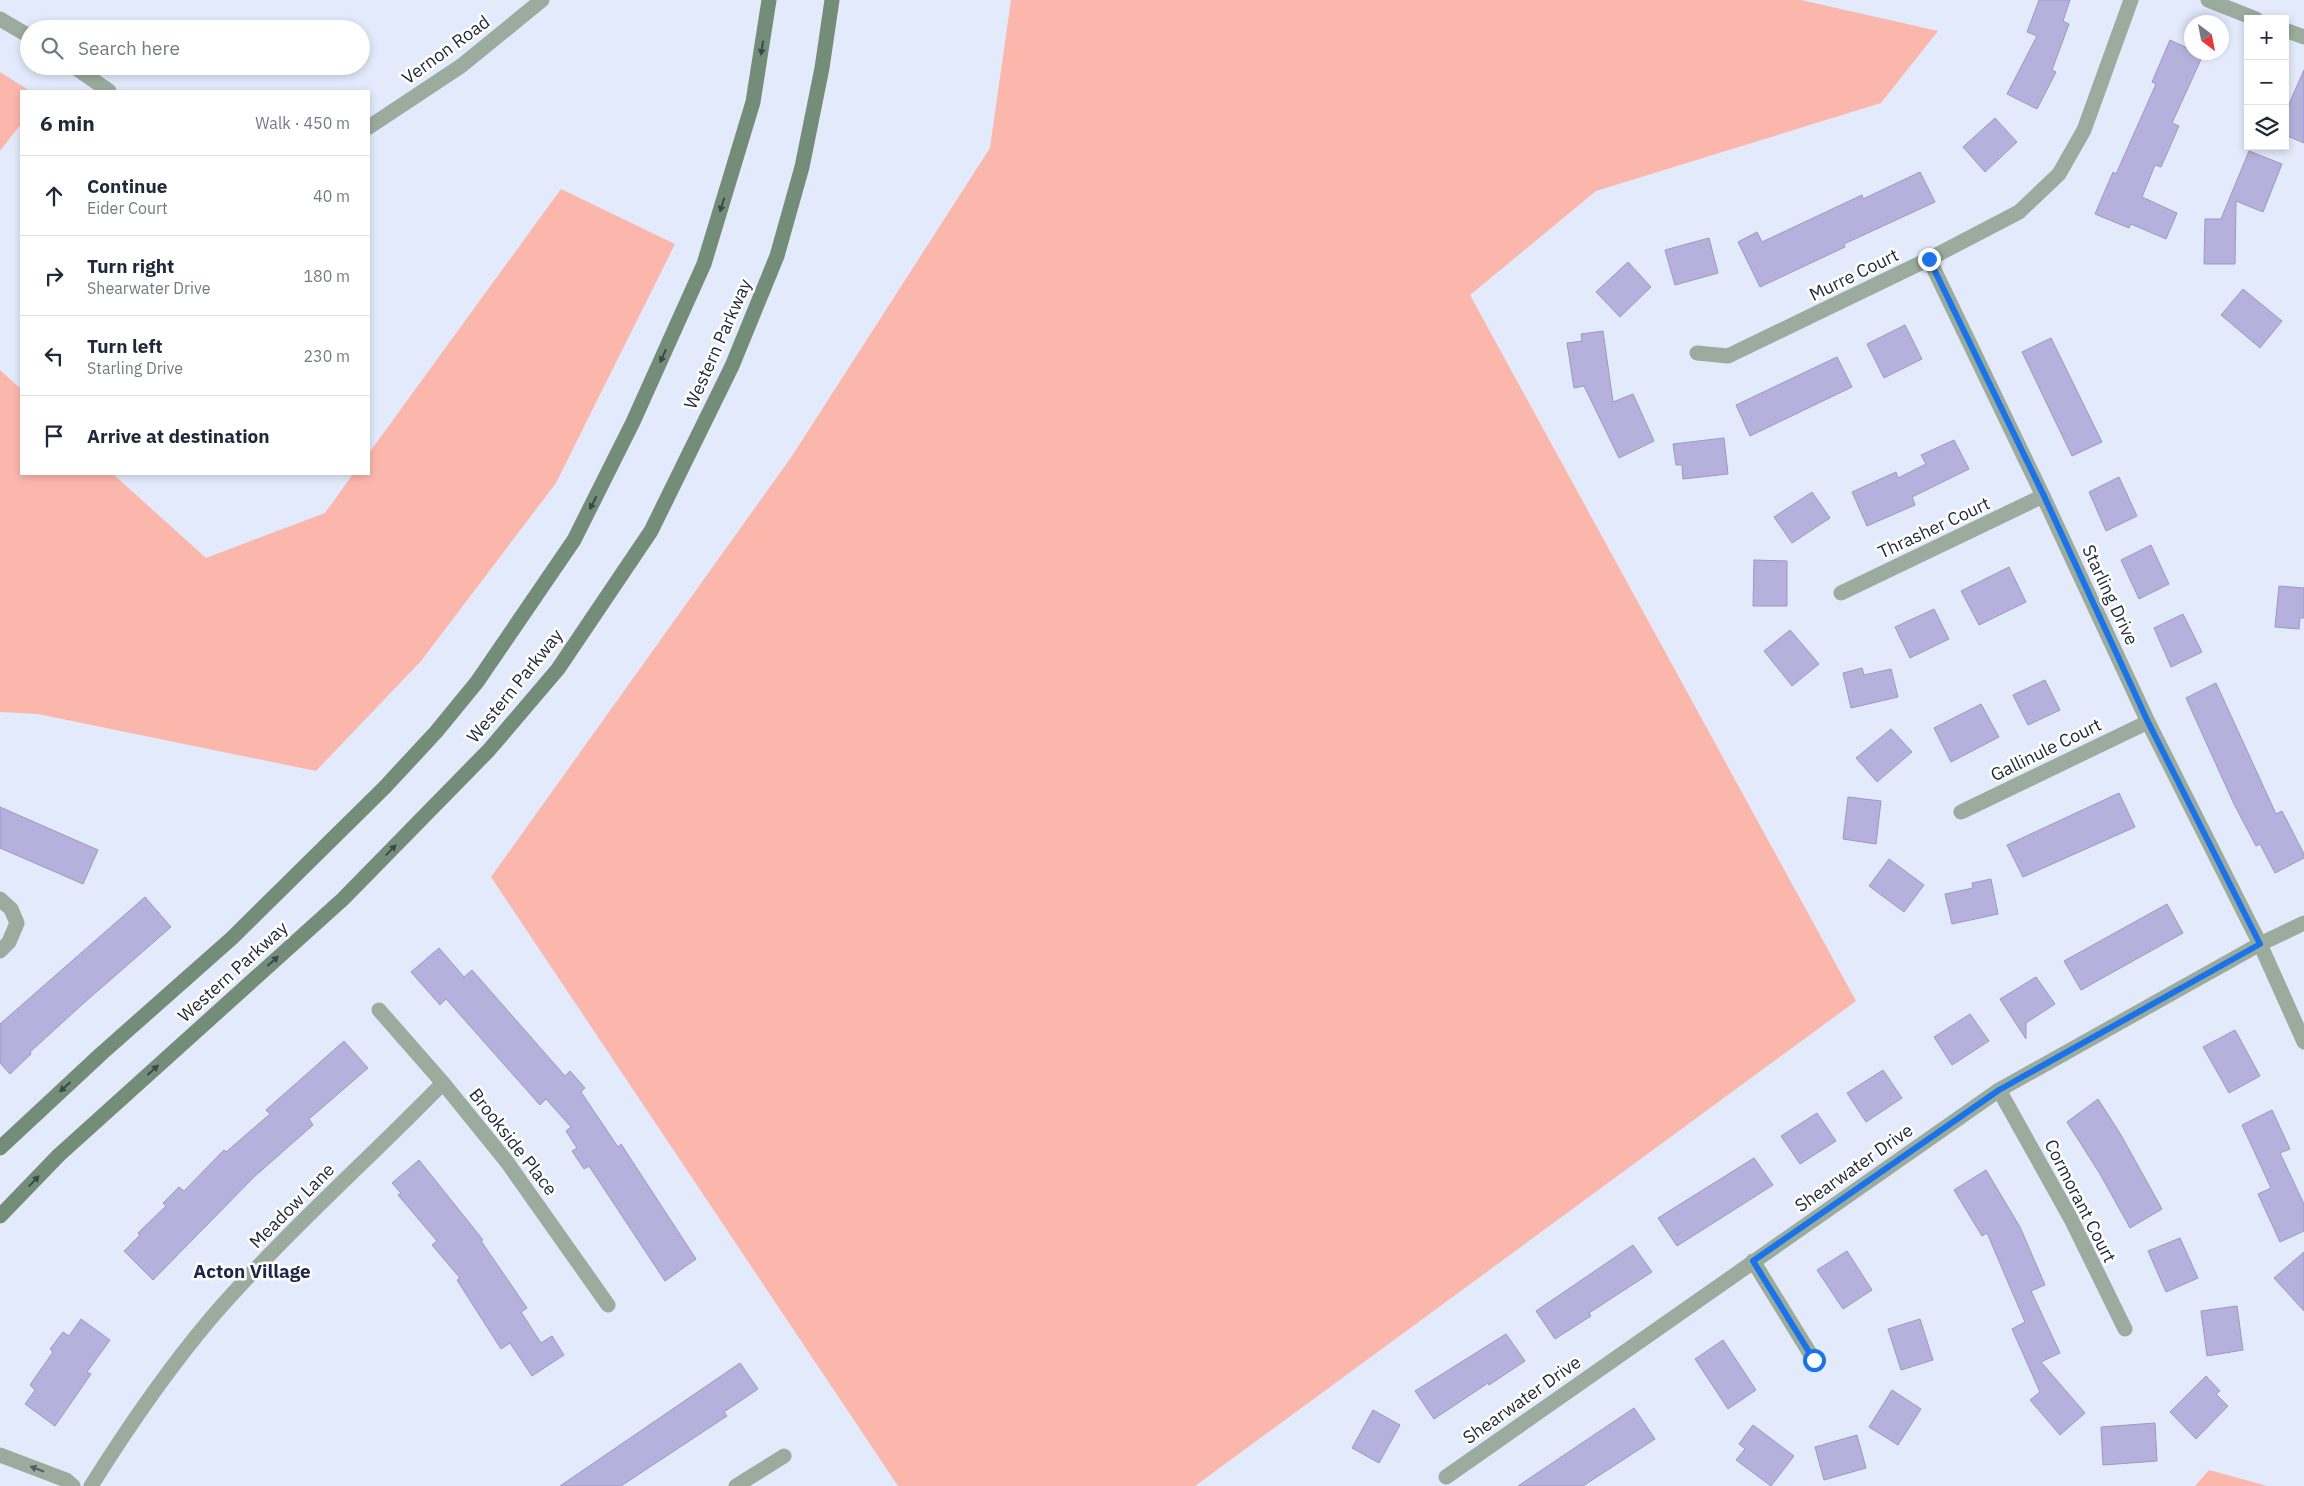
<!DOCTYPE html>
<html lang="en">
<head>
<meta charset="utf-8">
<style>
	body { margin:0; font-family:"IBM Plex Sans",sans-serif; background:#f6f6f7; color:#1f2937 }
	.controls { position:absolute; right:15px; top:15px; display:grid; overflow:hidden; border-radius:0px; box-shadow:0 2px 8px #0003 }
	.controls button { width:45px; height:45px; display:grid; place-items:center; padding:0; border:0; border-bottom:1px solid #e0e1e3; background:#fff; color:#1f2937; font:25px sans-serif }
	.compass { position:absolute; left:2184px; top:15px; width:45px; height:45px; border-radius:50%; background:#fff; box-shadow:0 2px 8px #0003; rotate:148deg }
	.stop { position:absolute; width:15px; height:15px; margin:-11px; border:4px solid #1a73e8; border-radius:50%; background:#fff }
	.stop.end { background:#1a73e8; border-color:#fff; box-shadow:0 1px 5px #0008 }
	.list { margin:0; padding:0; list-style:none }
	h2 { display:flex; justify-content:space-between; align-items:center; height:65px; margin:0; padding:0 20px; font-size:21px }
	h2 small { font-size:16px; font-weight:400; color:#747a83 }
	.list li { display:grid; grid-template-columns:32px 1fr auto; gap:15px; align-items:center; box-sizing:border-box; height:80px; padding:0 20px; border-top:1px solid #e0e1e3 }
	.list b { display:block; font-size:19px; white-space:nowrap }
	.list p { margin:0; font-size:16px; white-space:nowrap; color:#747a83 }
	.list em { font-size:16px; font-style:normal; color:#747a83 }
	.icon { flex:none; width:28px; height:28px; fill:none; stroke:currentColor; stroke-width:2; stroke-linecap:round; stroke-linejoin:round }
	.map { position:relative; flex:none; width:2304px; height:1486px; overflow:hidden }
	.search { position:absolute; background:#fff; box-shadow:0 2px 8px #0003; left:20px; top:20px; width:350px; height:55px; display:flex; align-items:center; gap:12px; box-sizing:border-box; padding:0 18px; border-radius:28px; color:#747a83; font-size:19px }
	.panel { position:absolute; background:#fff; box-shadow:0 2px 8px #0003; left:20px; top:90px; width:350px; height:385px; border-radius:0px }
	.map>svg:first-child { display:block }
	.green { fill:#fcb7ac }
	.building { fill:#b5b1dc; stroke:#9c98c3 }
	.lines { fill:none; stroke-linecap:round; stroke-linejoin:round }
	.street { stroke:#9bab9d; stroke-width:15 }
	.secondary { stroke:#748d78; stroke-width:15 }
	.oneway { fill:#3b474c }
	.oneway2 { fill:#535d61 }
	.route { stroke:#1a73e8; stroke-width:6 }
	.labels { text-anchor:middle; stroke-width:5; stroke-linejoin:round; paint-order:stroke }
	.street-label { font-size:18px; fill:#232939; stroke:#fff }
	.neighbourhood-label { font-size:19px; font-weight:bold; fill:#1d2747; stroke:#fff }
</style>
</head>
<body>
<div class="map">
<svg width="2304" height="1486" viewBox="0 0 2304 1486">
	<rect width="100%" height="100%" fill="#e3eafb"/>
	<path class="green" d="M 1011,0 L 1801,0 L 1938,31 L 1881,103 L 1596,191 L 1470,295 L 1856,1001 L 1195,1486 L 898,1486 L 491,877 L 792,456 L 990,148 Z
		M 0,72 L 30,91 L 21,91 L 21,124 L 0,151 Z
		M 561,189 L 675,244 L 556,483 L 421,661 L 316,771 L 38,714 L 0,712 L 0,370 L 21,389 L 21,474 L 113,474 L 206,558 L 325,513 L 353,474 L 369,474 L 369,453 Z
		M 2209,1470 L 2267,1486 L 2195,1486 Z"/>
	<path class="building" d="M 2039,0 L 2070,0 L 2063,21 L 2069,24 L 2052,70 L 2056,72 L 2037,109 L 2007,94 L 2037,36 L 2027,32 Z
		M 2170,40 L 2192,50 L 2192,52 L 2203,55 L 2172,123 L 2179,126 L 2161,167 L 2155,165 L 2142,197 L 2177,213 L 2166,239 L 2131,224 L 2129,228 L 2095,214 L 2113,172 L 2116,174 L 2156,84 L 2152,82 Z
		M 2304,70 L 2304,143 L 2285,135 L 2285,113 Z
		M 1995,118 L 2017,142 L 1985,172 L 1963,147 Z
		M 2249,151 L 2282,164 L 2263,212 L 2236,201 L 2235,264 L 2204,264 L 2205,219 L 2221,219 Z
		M 1920,172 L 1935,202 L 1844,244 L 1845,247 L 1760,287 L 1738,242 L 1757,232 L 1762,242 L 1862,195 L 1863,199 Z
		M 1709,238 L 1718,273 L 1675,285 L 1665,250 Z
		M 1628,262 L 1651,287 L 1620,317 L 1596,292 Z
		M 2243,289 L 2282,321 L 2260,348 L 2221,315 Z
		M 1905,325 L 1922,359 L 1884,378 L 1867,344 Z
		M 1603,331 L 1613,402 L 1633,394 L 1654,441 L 1619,458 L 1584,386 L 1574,388 L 1567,343 L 1582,341 L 1581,334 Z
		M 2051,338 L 2102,442 L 2072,456 L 2022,352 Z
		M 1837,357 L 1852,387 L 1750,436 L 1736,405 Z
		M 1724,438 L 1728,474 L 1683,479 L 1682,465 L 1676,465 L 1673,444 Z
		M 1954,440 L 1969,469 L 1912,497 L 1915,505 L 1867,526 L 1852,492 L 1896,472 L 1898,478 L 1926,464 L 1921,455 Z
		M 2119,477 L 2137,516 L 2106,531 L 2089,492 Z
		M 1812,492 L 1830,518 L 1792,543 L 1774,517 Z
		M 2151,545 L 2169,584 L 2139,599 L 2121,560 Z
		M 1754,560 L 1787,561 L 1787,606 L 1753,606 Z
		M 2009,567 L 2026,602 L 1979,625 L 1961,591 Z
		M 2279,586 L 2304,588 L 2304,618 L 2300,618 L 2299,629 L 2275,627 Z
		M 1934,609 L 1949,639 L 1910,658 L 1895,627 Z
		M 2183,614 L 2202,652 L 2171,667 L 2154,628 Z
		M 1790,630 L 1819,664 L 1792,686 L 1764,651 Z
		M 1862,668 L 1864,675 L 1891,669 L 1898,697 L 1851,708 L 1843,673 Z
		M 2045,680 L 2060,710 L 2028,725 L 2013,695 Z
		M 2216,683 L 2276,814 L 2282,811 L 2304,854 L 2304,858 L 2275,873 L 2260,844 L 2256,846 L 2234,804 L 2186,698 Z
		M 1981,704 L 1999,737 L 1951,762 L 1934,728 Z
		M 1891,729 L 1912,752 L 1877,782 L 1856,758 Z
		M 2119,793 L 2135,827 L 2023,877 L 2007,845 Z
		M 1848,797 L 1881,801 L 1876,844 L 1843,839 Z
		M 0,807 L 98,850 L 83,884 L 0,848 Z
		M 1889,859 L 1924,885 L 1904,912 L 1869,886 Z
		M 1991,879 L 1998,914 L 1952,924 L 1945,894 L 1973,888 L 1972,883 Z
		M 145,897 L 171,927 L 85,1002 L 30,1052 L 31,1054 L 10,1074 L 0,1063 L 0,1024 Z
		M 2167,904 L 2183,933 L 2081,990 L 2064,961 Z
		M 439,948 L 464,977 L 472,970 L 565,1076 L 570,1071 L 585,1088 L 581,1092 L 618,1147 L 621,1144 L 696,1259 L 665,1281 L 589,1166 L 584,1169 L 572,1151 L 577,1148 L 566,1131 L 571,1127 L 546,1099 L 540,1105 L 446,999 L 440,1005 L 411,972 Z
		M 2036,977 L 2055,1004 L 2026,1023 L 2026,1039 L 2000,999 Z
		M 1970,1014 L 1989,1041 L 1952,1065 L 1934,1037 Z
		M 2235,1030 L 2260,1076 L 2229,1093 L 2203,1047 Z
		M 344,1041 L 368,1068 L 309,1119 L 313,1125 L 254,1177 L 153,1280 L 124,1251 L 140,1235 L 138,1233 L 166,1206 L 163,1203 L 179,1187 L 184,1191 L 224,1150 L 226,1152 L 270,1114 L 266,1110 Z
		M 1883,1070 L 1902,1098 L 1866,1122 L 1847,1093 Z
		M 2098,1099 L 2121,1135 L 2162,1209 L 2130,1228 L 2100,1174 L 2067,1122 Z
		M 2272,1110 L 2290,1149 L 2280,1153 L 2304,1204 L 2304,1231 L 2280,1242 L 2258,1194 L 2271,1188 L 2242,1125 Z
		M 1817,1113 L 1836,1141 L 1800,1164 L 1781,1136 Z
		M 1754,1158 L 1773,1185 L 1677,1246 L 1658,1218 Z
		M 419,1160 L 483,1240 L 481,1241 L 527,1308 L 521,1312 L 541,1343 L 552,1336 L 564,1355 L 532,1376 L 510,1343 L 501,1349 L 457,1280 L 460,1278 L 432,1245 L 437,1241 L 398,1195 L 401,1193 L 392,1183 Z
		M 1986,1170 L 2020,1227 L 2045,1285 L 2031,1291 L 2060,1353 L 2041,1362 L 2085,1413 L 2060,1435 L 2030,1400 L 2040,1392 L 2012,1329 L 2025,1322 L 1987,1233 L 1982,1236 L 1954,1190 Z
		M 2180,1238 L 2198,1278 L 2166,1292 L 2148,1251 Z
		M 1633,1245 L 1652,1272 L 1589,1313 L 1591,1316 L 1555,1339 L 1536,1311 Z
		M 1847,1251 L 1872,1290 L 1843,1309 L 1817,1270 Z
		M 2304,1252 L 2304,1311 L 2274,1278 Z
		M 2237,1306 L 2243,1350 L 2207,1356 L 2201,1311 Z
		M 81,1319 L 110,1340 L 87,1372 L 91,1374 L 55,1426 L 25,1404 L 35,1390 L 30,1385 L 53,1352 L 50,1349 L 63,1332 L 69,1336 Z
		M 1920,1319 L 1933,1360 L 1901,1370 L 1888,1329 Z
		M 1506,1334 L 1525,1361 L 1489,1385 L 1488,1383 L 1434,1419 L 1415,1391 Z
		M 1723,1340 L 1756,1390 L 1728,1409 L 1695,1359 Z
		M 740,1363 L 758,1389 L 724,1412 L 727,1416 L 621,1486 L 560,1486 Z
		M 2206,1376 L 2220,1391 L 2216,1394 L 2228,1406 L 2196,1439 L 2170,1412 Z
		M 1892,1390 L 1921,1409 L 1898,1445 L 1869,1427 Z
		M 1634,1408 L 1655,1439 L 1583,1486 L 1518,1486 Z
		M 1373,1410 L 1400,1425 L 1379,1463 L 1352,1448 Z
		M 2155,1423 L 2157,1461 L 2103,1465 L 2101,1427 Z
		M 1753,1425 L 1794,1456 L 1771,1486 L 1736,1460 L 1745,1449 L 1739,1444 Z
		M 1857,1435 L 1866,1468 L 1824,1480 L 1815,1447 Z"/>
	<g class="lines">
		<path class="street" d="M 2208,0 L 2256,19
			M 0,19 L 29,36
			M 2285,30 L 2304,37
			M 73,66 L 109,91
			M 369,127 L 461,66 L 542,0
			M 1929,259 L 2043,496 L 2148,722 L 2260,944 L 2304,1042
			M 1697,353 L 1728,356 L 1929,259 L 2019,212 L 2059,174 L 2084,130 L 2131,0
			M 1841,593 L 2043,496
			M 1961,812 L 2148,722
			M 0,899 L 11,909 L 17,923 L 9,942 L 0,951
			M 379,1010 L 443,1083 L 507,1162 L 608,1305
			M 1999,1090 L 2071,1219 L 2125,1329
			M 1753,1261 L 1814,1360
			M 0,1455 L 66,1480 L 73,1486
			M 1446,1477 L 1999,1090 L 2260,944 L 2304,923
			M 91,1486 C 128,1427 167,1370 212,1317 C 284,1234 367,1161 443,1083
			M 736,1486 L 784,1456"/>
		<path class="secondary" d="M 0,1148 L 101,1054 L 232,938 L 385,787 L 436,732 L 477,682 L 574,540 L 633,422 L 704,264 L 753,102 L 769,0
			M 0,1216 L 59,1155 L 343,899 L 489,750 L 558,669 L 651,531 L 732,366 L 777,256 L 802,167 L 822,68 L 832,0"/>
	</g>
	<defs><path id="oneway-solid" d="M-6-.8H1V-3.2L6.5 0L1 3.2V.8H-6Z" transform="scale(1.25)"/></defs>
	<g class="oneway">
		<use href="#oneway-solid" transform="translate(762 48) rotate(99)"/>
		<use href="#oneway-solid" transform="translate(722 205) rotate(107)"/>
		<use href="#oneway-solid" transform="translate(663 356) rotate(114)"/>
		<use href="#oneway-solid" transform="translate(593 503) rotate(117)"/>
		<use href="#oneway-solid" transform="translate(391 850) rotate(-46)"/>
		<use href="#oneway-solid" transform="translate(273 961) rotate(-42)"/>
		<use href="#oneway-solid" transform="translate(153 1070) rotate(-42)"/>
		<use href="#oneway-solid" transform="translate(65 1087) rotate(138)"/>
		<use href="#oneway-solid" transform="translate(34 1181) rotate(-46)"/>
	</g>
	<use class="oneway2" href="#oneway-solid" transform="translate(37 1469) rotate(-159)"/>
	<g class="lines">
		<path class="route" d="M 1814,1360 L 1753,1261 L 1999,1090 L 2260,944 L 2148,722 L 2044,496 L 1929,259"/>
	</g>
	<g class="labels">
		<g class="street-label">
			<text transform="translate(446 50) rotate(-36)" y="6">Vernon Road</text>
			<text transform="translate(1854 275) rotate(-26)" y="6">Murre Court</text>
			<text transform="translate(718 344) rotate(-66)" y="6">Western Parkway</text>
			<text transform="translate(1934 528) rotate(-25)" y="6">Thrasher Court</text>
			<text transform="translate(2110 595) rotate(65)" y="6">Starling Drive</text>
			<text transform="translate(515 686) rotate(-51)" y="6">Western Parkway</text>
			<text transform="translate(2046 750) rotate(-26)" y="6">Gallinule Court</text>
			<text transform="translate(233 972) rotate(-42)" y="6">Western Parkway</text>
			<text transform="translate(513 1142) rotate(52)" y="6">Brookside Place</text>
			<text transform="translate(1854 1168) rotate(-35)" y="6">Shearwater Drive</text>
			<text transform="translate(2080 1201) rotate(63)" y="6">Cormorant Court</text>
			<text transform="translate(292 1206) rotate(-45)" y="6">Meadow Lane</text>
			<text transform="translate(1522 1400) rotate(-35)" y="6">Shearwater Drive</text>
		</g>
		<g class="neighbourhood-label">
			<text x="252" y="1278">Acton Village</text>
		</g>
	</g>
</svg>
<div class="controls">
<button>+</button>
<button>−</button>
<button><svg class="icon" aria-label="layers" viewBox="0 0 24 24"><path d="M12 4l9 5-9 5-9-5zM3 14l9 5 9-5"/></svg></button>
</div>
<svg class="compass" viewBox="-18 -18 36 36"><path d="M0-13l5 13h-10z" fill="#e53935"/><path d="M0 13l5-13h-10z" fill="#747a83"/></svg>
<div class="stop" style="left:1814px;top:1360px"></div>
<div class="stop end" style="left:1929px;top:259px"></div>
<div class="search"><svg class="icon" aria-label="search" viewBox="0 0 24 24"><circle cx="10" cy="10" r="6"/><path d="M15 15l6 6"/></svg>Search here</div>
<section class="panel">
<h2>6 min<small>Walk · 450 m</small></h2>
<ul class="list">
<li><svg class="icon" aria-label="ahead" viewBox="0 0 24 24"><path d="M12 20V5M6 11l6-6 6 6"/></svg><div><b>Continue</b><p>Eider Court</p></div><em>40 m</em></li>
<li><svg class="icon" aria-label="right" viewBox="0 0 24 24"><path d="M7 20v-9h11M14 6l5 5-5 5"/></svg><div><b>Turn right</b><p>Shearwater Drive</p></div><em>180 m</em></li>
<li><svg class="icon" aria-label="left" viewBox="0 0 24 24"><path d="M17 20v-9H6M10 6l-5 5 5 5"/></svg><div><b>Turn left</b><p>Starling Drive</p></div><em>230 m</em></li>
<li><svg class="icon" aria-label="arrive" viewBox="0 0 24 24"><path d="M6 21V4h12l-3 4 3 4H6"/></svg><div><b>Arrive at destination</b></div></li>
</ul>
</section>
</div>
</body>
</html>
